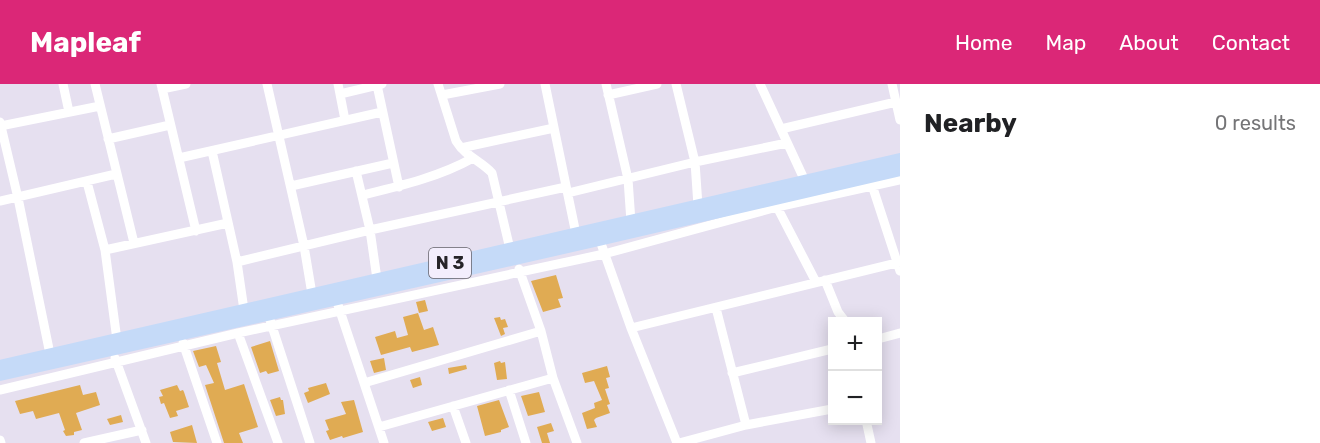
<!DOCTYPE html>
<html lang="en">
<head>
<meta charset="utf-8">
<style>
	body { margin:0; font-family:Rubik,sans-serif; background:#f6f6f6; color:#202124 }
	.controls { position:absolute; right:18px; bottom:18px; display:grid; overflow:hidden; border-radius:0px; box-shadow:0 3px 15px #0003 }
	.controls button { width:54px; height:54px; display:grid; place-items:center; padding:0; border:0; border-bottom:2px solid #e0e0e0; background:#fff; color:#202124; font:30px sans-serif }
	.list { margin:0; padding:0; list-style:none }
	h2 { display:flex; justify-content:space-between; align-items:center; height:78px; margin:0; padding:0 24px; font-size:26px }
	h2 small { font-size:20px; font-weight:400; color:#757577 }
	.map { position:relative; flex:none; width:900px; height:359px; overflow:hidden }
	header { display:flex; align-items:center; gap:36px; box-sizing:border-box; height:84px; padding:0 30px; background:#db2777; color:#fff }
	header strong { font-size:28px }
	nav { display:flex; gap:33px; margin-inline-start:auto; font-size:21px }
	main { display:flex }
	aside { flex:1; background:#fff }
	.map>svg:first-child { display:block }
	.building { fill:#e0ab53 }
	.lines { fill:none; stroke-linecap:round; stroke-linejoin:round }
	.minor { stroke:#fff; stroke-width:9 }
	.major { stroke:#c5daf8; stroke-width:12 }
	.labels { text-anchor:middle; stroke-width:5; stroke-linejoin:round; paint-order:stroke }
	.shield { fill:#f3eefd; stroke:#646169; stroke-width:1.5 }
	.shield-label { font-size:18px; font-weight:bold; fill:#262429 }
</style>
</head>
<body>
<header>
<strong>Mapleaf</strong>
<nav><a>Home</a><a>Map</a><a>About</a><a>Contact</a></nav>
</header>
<main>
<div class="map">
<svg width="900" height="359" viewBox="0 0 900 359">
	<rect width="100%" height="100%" fill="#e6e0f0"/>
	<path class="building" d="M 556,191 L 563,214 L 558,215 L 561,223 L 543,228 L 531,197 Z
		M 425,216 L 428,227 L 419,229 L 416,218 Z
		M 418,229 L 424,246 L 433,243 L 439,261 L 412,268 L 410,263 L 381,271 L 375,253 L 395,247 L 397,254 L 408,251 L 403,233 Z
		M 500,233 L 501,236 L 505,235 L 508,243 L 503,244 L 505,250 L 501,252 L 494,234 Z
		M 270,257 L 279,287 L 268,290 L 266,287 L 260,289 L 251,263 Z
		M 216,262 L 221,278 L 217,279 L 225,306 L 244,300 L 258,343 L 239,349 L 243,359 L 224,359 L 205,301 L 214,299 L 206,281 L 199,283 L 193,267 Z
		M 384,274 L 386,286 L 374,289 L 370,277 Z
		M 500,277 L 501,279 L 505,278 L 507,295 L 497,296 L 494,279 Z
		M 466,281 L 467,285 L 449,290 L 448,284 Z
		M 607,282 L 610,293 L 606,294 L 609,304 L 605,305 L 610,320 L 607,321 L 610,329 L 596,334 L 594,336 L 597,343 L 587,345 L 582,329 L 595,324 L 594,319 L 602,316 L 594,297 L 585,299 L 582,289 Z
		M 420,293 L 422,301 L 413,304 L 410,296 Z
		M 326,299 L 330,310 L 308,319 L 304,309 L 309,307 L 308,304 Z
		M 80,301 L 83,311 L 96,308 L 100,321 L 76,329 L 82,346 L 74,348 L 74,351 L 66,352 L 63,347 L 65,346 L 59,329 L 36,335 L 33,327 L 20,330 L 15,317 Z
		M 177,301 L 180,307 L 183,306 L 184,308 L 189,323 L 176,327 L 178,332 L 170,334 L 164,319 L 161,320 L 159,313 L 163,312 L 160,306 Z
		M 539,308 L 545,328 L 528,332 L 521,312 Z
		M 280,313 L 281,316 L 283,316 L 285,330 L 276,332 L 270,316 Z
		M 354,316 L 363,348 L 343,354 L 342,352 L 330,356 L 326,347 L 329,346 L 325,336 L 346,330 L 341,318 Z
		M 499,316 L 509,343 L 501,346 L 501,348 L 485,352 L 477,322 Z
		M 121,331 L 123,338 L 110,341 L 107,335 Z
		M 443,334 L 446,343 L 432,347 L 428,338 Z
		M 551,339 L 554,347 L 547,349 L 550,359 L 542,359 L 537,343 Z
		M 192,341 L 197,359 L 173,358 L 170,348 Z"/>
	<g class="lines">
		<path class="minor" d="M 63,0 L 69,28
			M 95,0 L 134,159
			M 161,0 L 196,147
			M 267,0 L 304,162 L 312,210
			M 338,0 L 345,36
			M 438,0 L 456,57 C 465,72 481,77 492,89 L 510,165
			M 545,0 L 576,150
			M 606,0 L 628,95 L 631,138
			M 676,0 L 695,78 L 698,122
			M 760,0 L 805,97
			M 892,0 L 900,36
			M 377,1 L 399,103
			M 162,5 L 186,0
			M 340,10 L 382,0
			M 442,11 L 500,0
			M 608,11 L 657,0
			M 0,38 L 18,114 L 50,270
			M 0,42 L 100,22
			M 781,45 L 896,18
			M 108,55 L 170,41
			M 461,64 L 554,44
			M 212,67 L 237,178 L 244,226
			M 179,74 L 382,28
			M 356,87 L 370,146 L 377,195
			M 87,98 L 105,166 L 117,256
			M 871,98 L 900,187
			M 291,102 L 393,79
			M 568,109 L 695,78 L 787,59
			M 363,111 C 400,102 439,93 473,74
			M 0,117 L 116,90
			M 777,123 L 816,198
			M 598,151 L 631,244 L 677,359
			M 105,166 L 228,139
			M 237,178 L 370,146 L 566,103
			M 519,185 L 541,247 L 553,294 L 577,359
			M 825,196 L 838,228 L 845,237
			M 338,221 L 384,359
			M 716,224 L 746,341
			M 270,236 L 310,359
			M 631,244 L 900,178
			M 238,249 L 278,359
			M 878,255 L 900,249
			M 183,259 L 217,359
			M 115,274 L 146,359
			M 732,289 L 832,265
			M 364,299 L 541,247
			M 0,306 L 238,249 L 604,170 L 777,123 L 900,96
			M 509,306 L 526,359
			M 453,322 L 466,359
			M 866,336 L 871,359
			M 379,343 L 553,294
			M 0,356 L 1,359
			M 84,359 L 142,346
			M 679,359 L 746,341 L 832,325"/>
		<path class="major" d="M 0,282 L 900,75
			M 0,291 L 599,156 L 900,86"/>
	</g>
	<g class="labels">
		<rect class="shield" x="429" y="164" width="42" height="30" rx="4.5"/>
		<g class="shield-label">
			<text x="450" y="185">N 3</text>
		</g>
	</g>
</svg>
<div class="controls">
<button>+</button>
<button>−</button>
</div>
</div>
<aside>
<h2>Nearby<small>0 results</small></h2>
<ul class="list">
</ul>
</aside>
</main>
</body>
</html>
